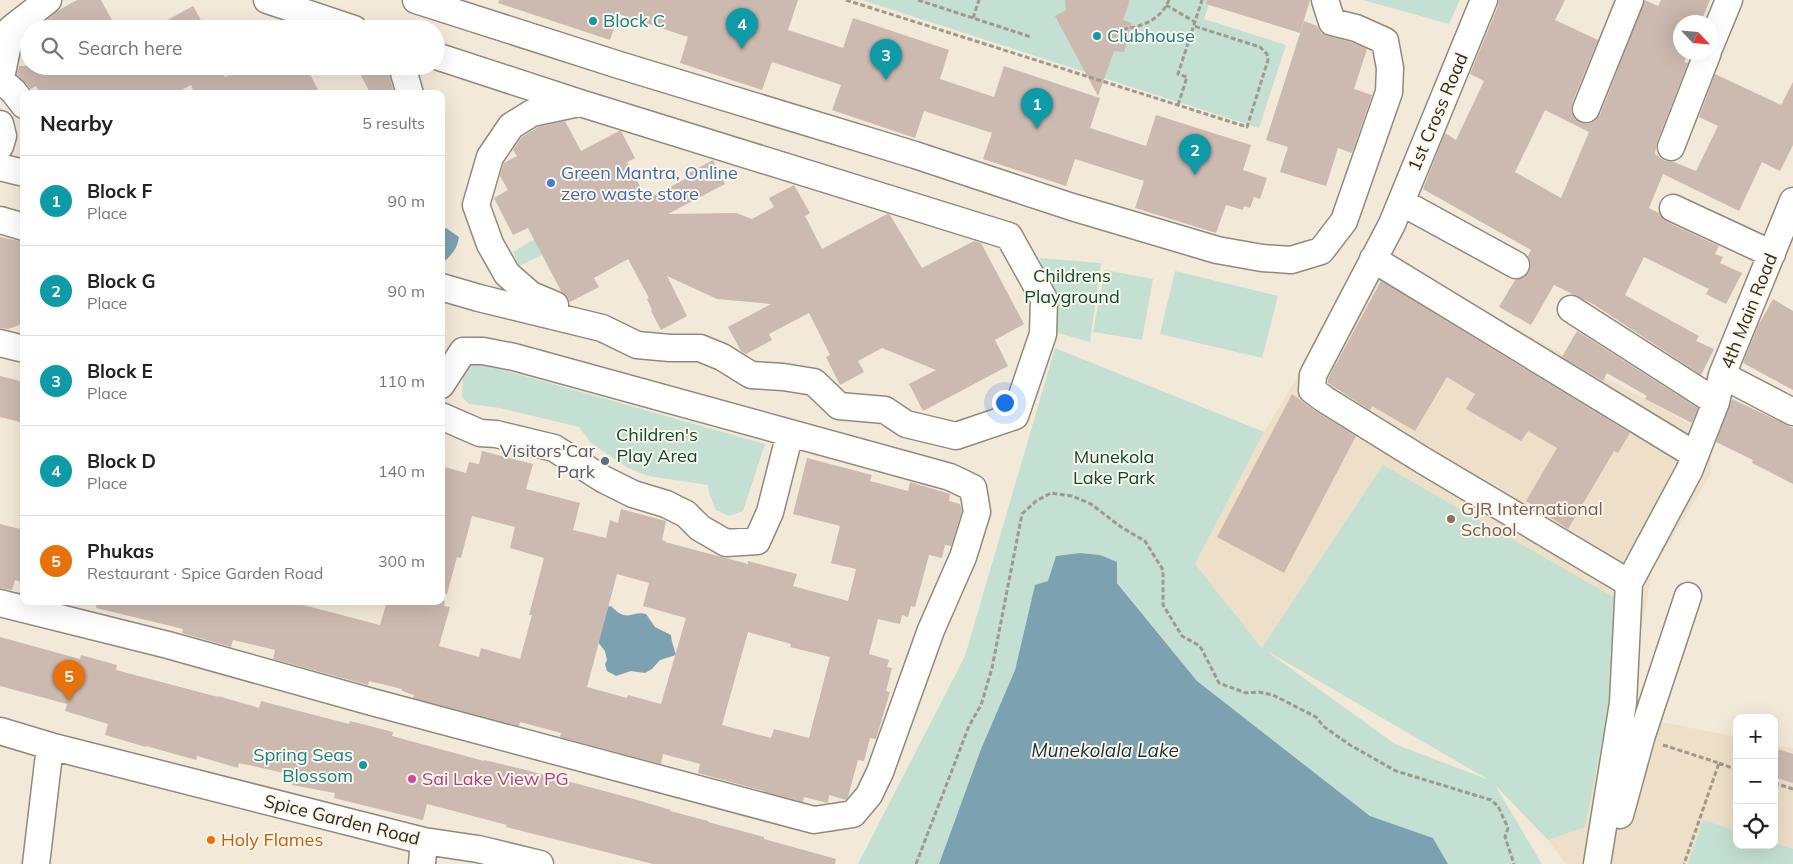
<!DOCTYPE html>
<html lang="en">
<head>
<meta charset="utf-8">
<style>
	body { margin:0; font-family:Mulish,sans-serif; background:#f2f2f2; color:#222 }
	.controls { position:absolute; right:15px; bottom:15px; display:grid; overflow:hidden; border-radius:10px; box-shadow:0 5px 20px #0002 }
	.controls button { width:45px; height:45px; display:grid; place-items:center; padding:0; border:0; border-bottom:1px solid #e0e0e0; background:#fff; color:#222; font:25px sans-serif }
	.compass { position:absolute; left:1673px; top:15px; width:45px; height:45px; border-radius:50%; background:#fff; box-shadow:0 5px 20px #0002; rotate:116deg }
	.you { position:absolute; left:1004px; top:402px; width:18px; height:18px; margin:-12px; border:4px solid #fff; border-radius:50%; background:#1a73e8; box-shadow:0 0 0 8px #1a73e833 }
	.badge { display:grid; place-items:center; width:32px; height:32px; border-radius:50%; background:#776a02; color:#fff; font-size:16px; font-weight:700 }
	.pin { position:absolute; translate:-50% -41px; filter:drop-shadow(0 1px 2px #0008) }
	.pin::after { content:''; position:absolute; top:26px; width:18px; height:15px; background:inherit; clip-path:polygon(0 0,100% 0,50% 100%) }
	.list { margin:0; padding:0; list-style:none }
	h2 { display:flex; justify-content:space-between; align-items:center; height:65px; margin:0; padding:0 20px; font-size:21px }
	h2 small { font-size:16px; font-weight:400; color:#767676 }
	.list li { display:grid; grid-template-columns:32px 1fr auto; gap:15px; align-items:center; box-sizing:border-box; height:90px; padding:0 20px; border-top:1px solid #e0e0e0 }
	.list b { display:block; font-size:19px; white-space:nowrap }
	.list p { margin:0; font-size:16px; white-space:nowrap; color:#767676 }
	.list em { font-size:16px; font-style:normal; color:#767676 }
	.icon { flex:none; width:28px; height:28px; fill:none; stroke:currentColor; stroke-width:2; stroke-linecap:round; stroke-linejoin:round }
	.map { position:relative; flex:none; width:1793px; height:864px; overflow:hidden }
	.search { position:absolute; background:#fff; box-shadow:0 5px 20px #0002; left:20px; top:20px; width:425px; height:55px; display:flex; align-items:center; gap:12px; box-sizing:border-box; padding:0 18px; border-radius:28px; color:#767676; font-size:19px }
	.panel { position:absolute; background:#fff; box-shadow:0 5px 20px #0002; left:20px; top:90px; width:425px; height:515px; border-radius:10px }
	.map>svg:first-child { display:block }
	.built { fill:#eddfc8 }
	.green { fill:#c4e0d2; fill-rule:evenodd }
	.water { fill:#7ca2b2 }
	.building { fill:#ccb9b0; fill-rule:evenodd }
	.lines { fill:none; stroke-linecap:round; stroke-linejoin:round }
	.minor-casing { stroke:#93897b; stroke-width:29 }
	.path { stroke:#a1998d; stroke-width:3; stroke-dasharray:5 2.5; stroke-linecap:butt }
	.minor { stroke:#fff; stroke-width:26 }
	.culture-dot { fill:#0f9aa8; stroke:#fff6e9; stroke-width:2 }
	.shop-dot { fill:#3f7fe0; stroke:#fff6e9; stroke-width:2 }
	.service-dot { fill:#5c6f8a; stroke:#fff6e9; stroke-width:2 }
	.education-dot { fill:#8d6e63; stroke:#fff6e9; stroke-width:2 }
	.hotel-dot { fill:#d1479c; stroke:#fff6e9; stroke-width:2 }
	.food-dot { fill:#e8710a; stroke:#fff6e9; stroke-width:2 }
	.labels { text-anchor:middle; stroke-width:4; stroke-linejoin:round; paint-order:stroke }
	.culture-label { font-size:18px; fill:#0d838f; stroke:#fff6e9; text-anchor:start }
	.street-label { font-size:18px; fill:#2e2a24; stroke:#fff6e9 }
	.shop-label { font-size:18px; fill:#366cbe; stroke:#fff6e9; text-anchor:start }
	.park-label { font-size:18px; fill:#024d36; stroke:#fff6e9 }
	.service-label { font-size:18px; fill:#4e5e75; stroke:#fff6e9; text-anchor:end }
	.education-label { font-size:18px; fill:#785e54; stroke:#fff6e9; text-anchor:start }
	.hotel-label { font-size:18px; fill:#b23c85; stroke:#fff6e9; text-anchor:start }
	.food-label { font-size:18px; fill:#c56008; stroke:#fff6e9; text-anchor:start }
	.water-label { font-size:19px; font-style:italic; fill:#113542; stroke:#fff6e9 }
</style>
</head>
<body>
<div class="map">
<svg width="1793" height="864" viewBox="0 0 1793 864">
	<rect width="100%" height="100%" fill="#f3e9d9"/>
	<path class="built" d="M 1375,250 L 1711,436 L 1711,474 L 1652,571 L 1626,715 L 1737,737 L 1737,845 L 1774,845 L 1774,745 L 1793,748 L 1793,864 L 1566,864 L 1548,840 L 1493,782 L 1262,648 L 1195,564 L 1264,432 Z"/>
	<path class="green" d="M 862,0 L 1210,0 L 1204,19 L 1286,45 L 1259,128 Z
		M 1363,0 L 1460,0 L 1449,24 Z
		M 540,236 L 548,252 L 519,266 L 513,252 Z
		M 1040,258 L 1101,263 L 1090,342 L 1055,332 Z
		M 1105,270 L 1153,279 L 1142,340 L 1093,332 Z
		M 1175,271 L 1278,296 L 1262,358 L 1160,334 Z
		M 1055,348 L 1264,432 L 1195,564 L 1262,648 L 1383,465 L 1629,606 L 1585,827 L 1548,840 L 1495,785 L 1542,864 L 1448,864 L 1433,838 L 1370,816 L 1197,681 L 1117,582 L 1100,555 L 1080,553 L 1056,556 L 1048,581 L 1035,586 L 1015,670 L 981,749 L 939,864 L 858,864 L 965,656 ZM 1268,652 L 1269,652 L 1489,780 L 1395,744 Z
		M 471,364 L 493,367 L 765,444 L 743,511 L 729,516 L 716,510 L 709,493 L 708,485 L 648,476 L 628,468 L 591,443 L 579,427 L 500,408 L 469,404 L 462,397 L 463,377 Z
		M 1703,820 L 1737,831 L 1737,845 L 1774,845 L 1774,843 L 1793,849 L 1793,864 L 1688,864 Z"/>
	<path class="water" d="M 441,227 L 446,228 L 459,237 C 457,250 451,256 441,264 Z
		M 1080,553 L 1100,555 L 1117,562 L 1117,583 L 1197,681 L 1370,816 L 1433,838 L 1448,864 L 939,864 L 981,749 L 1015,670 L 1035,585 L 1048,581 L 1056,556 Z
		M 611,606 C 628,624 632,610 646,614 L 655,627 L 671,635 C 671,641 676,653 676,655 L 660,660 L 652,669 L 645,673 L 631,671 L 616,676 L 607,671 L 605,664 L 607,660 L 605,651 L 597,641 L 607,607 Z"/>
	<path class="building" d="M 77,0 L 101,0 L 117,29 L 36,29 L 59,10 Z
		M 499,0 L 798,0 L 788,30 L 843,48 L 853,18 L 949,50 L 940,79 L 994,97 L 1004,66 L 1100,98 L 1090,128 L 1146,146 L 1156,115 L 1251,145 L 1243,170 L 1267,178 L 1260,199 L 1254,197 L 1250,208 L 1244,206 L 1243,210 L 1226,205 L 1216,233 L 1135,208 L 1144,181 L 1075,159 L 1066,186 L 983,159 L 992,133 L 924,111 L 915,138 L 832,110 L 841,85 L 772,62 L 762,90 L 680,63 L 688,37 L 619,14 L 610,40 L 498,3 Z
		M 1065,0 L 1130,0 L 1123,20 L 1132,23 L 1124,52 L 1114,51 L 1098,96 L 1055,16 L 1066,10 Z
		M 1207,0 L 1310,0 L 1300,33 L 1206,4 Z
		M 1499,0 L 1565,0 L 1555,20 L 1598,40 L 1572,103 L 1571,111 L 1575,119 L 1581,123 L 1588,124 L 1595,121 L 1600,115 L 1645,0 L 1658,6 L 1661,0 L 1710,0 L 1701,22 L 1680,22 L 1680,52 L 1689,52 L 1684,62 L 1688,63 L 1657,142 L 1655,154 L 1665,161 L 1674,162 L 1696,171 L 1718,126 L 1699,117 L 1715,74 L 1781,105 L 1793,82 L 1793,145 L 1780,171 L 1762,162 L 1739,211 L 1663,174 L 1649,208 L 1659,213 L 1667,222 L 1719,246 L 1715,254 L 1723,257 L 1720,263 L 1742,273 L 1726,304 L 1706,294 L 1709,289 L 1644,257 L 1625,295 L 1699,336 L 1696,341 L 1714,349 L 1701,375 L 1593,304 L 1554,285 L 1531,325 L 1499,307 L 1515,280 L 1523,278 L 1529,272 L 1531,264 L 1528,256 L 1531,250 L 1423,189 L 1445,133 L 1456,140 L 1484,81 L 1470,74 L 1498,6 ZM 1545,110 L 1589,132 L 1561,198 L 1515,172 Z
		M 193,6 L 206,29 L 151,29 Z
		M 1304,21 L 1317,26 L 1321,33 L 1328,36 L 1351,42 L 1367,49 L 1354,89 L 1372,95 L 1352,153 L 1338,148 L 1326,186 L 1280,172 L 1288,147 L 1266,140 Z
		M 19,66 L 219,66 L 225,77 L 244,66 L 306,66 L 320,94 L 193,94 L 195,93 L 191,85 L 174,94 L 40,94 L 36,86 L 31,89 L 17,74 Z
		M 379,66 L 387,66 L 394,94 L 371,94 L 361,76 Z
		M 565,121 L 581,151 L 619,131 L 621,131 L 635,158 L 627,162 L 647,199 L 687,178 L 685,175 L 713,160 L 725,184 L 668,214 L 736,213 L 752,219 L 774,207 L 769,198 L 794,185 L 810,213 L 805,216 L 822,249 L 887,214 L 890,215 L 922,268 L 974,241 L 981,243 L 1024,324 L 995,340 L 1008,366 L 923,411 L 909,384 L 936,370 L 882,348 L 858,361 L 864,372 L 840,385 L 826,357 L 830,355 L 809,313 L 769,334 L 772,340 L 746,354 L 741,351 L 728,327 L 771,304 L 717,299 L 667,276 L 687,316 L 661,330 L 651,311 L 652,310 L 647,299 L 649,298 L 628,259 L 594,278 L 599,287 L 570,302 L 567,296 L 561,291 L 528,228 L 513,235 L 494,198 L 508,190 L 500,176 L 504,163 L 517,156 L 513,150 L 522,137 L 538,127 Z
		M 0,237 L 24,242 L 24,321 L 19,325 L 8,329 L 0,328 Z
		M 1381,281 L 1630,433 L 1618,453 L 1614,451 L 1568,529 L 1526,501 L 1557,448 L 1528,431 L 1521,441 L 1466,409 L 1475,394 L 1447,377 L 1415,431 L 1372,406 L 1370,410 L 1328,383 L 1328,379 Z
		M 1773,299 L 1793,311 L 1793,390 L 1743,363 L 1758,326 Z
		M 1577,331 L 1698,408 L 1692,423 L 1645,399 L 1647,396 L 1607,373 L 1603,381 L 1562,357 Z
		M 0,376 L 24,382 L 24,423 L 0,417 Z
		M 1292,394 L 1315,411 L 1356,436 L 1284,573 L 1217,537 Z
		M 1732,399 L 1793,428 L 1793,484 L 1752,463 L 1753,460 L 1716,442 Z
		M 482,451 L 533,464 L 526,489 L 580,503 L 573,530 L 606,538 L 610,520 L 618,523 L 621,509 L 666,521 L 662,540 L 665,541 L 665,542 L 748,564 L 748,561 L 797,574 L 793,586 L 848,601 L 856,569 L 831,563 L 840,526 L 793,514 L 807,458 L 872,475 L 870,481 L 908,491 L 910,482 L 950,494 L 949,501 L 960,504 L 962,511 L 951,546 L 945,545 L 942,558 L 929,555 L 915,607 L 911,606 L 908,617 L 902,615 L 900,624 L 878,619 L 869,654 L 889,660 L 887,667 L 892,668 L 886,691 L 890,692 L 876,739 L 870,738 L 864,761 L 858,760 L 848,797 L 846,800 L 829,795 L 828,803 L 804,797 L 803,802 L 698,773 L 700,764 L 663,754 L 661,764 L 560,737 L 561,733 L 520,722 L 519,726 L 413,698 L 414,695 L 402,691 L 402,689 L 369,681 L 368,685 L 273,659 L 275,650 L 233,640 L 231,647 L 182,633 L 183,629 L 96,608 L 97,601 L 300,601 L 299,604 L 380,625 L 387,601 L 445,601 L 444,606 L 450,607 L 439,646 L 479,657 L 481,648 L 520,659 L 532,615 L 529,615 L 544,558 L 510,548 L 515,527 L 472,516 L 461,558 L 457,557 L 447,594 L 441,593 L 441,466 L 466,473 L 469,462 L 479,464 ZM 617,574 L 649,583 L 643,606 L 686,618 L 661,704 L 628,695 L 627,698 L 587,687 ZM 748,632 L 791,644 L 790,647 L 830,657 L 809,738 L 774,729 L 771,738 L 722,725 Z
		M 0,524 L 24,530 L 24,583 L 15,580 L 12,590 L 0,588 Z
		M 0,637 L 80,659 L 81,655 L 117,665 L 116,670 L 218,697 L 218,696 L 259,708 L 261,701 L 349,724 L 350,721 L 393,732 L 392,736 L 484,761 L 484,760 L 522,769 L 634,799 L 671,810 L 670,811 L 708,821 L 708,822 L 764,837 L 764,839 L 836,859 L 835,864 L 653,864 L 506,827 L 507,825 L 427,804 L 423,820 L 334,798 L 335,793 L 292,785 L 293,775 L 239,763 L 238,768 L 197,756 L 196,760 L 146,746 L 146,747 L 105,735 L 108,724 L 65,711 L 67,704 L 0,686 Z
		M 1774,748 L 1793,754 L 1793,783 L 1774,777 Z"/>
	<g class="lines">
		<defs>
			<path id="minor" d="M 267,0 L 354,29
				M 416,0 L 619,65 L 915,155 L 1072,207 L 1217,250 L 1262,258 L 1291,260 L 1321,251 L 1344,221 L 1389,92 L 1390,68 L 1385,41 L 1356,28 L 1332,22 L 1325,0
				M 1484,0 L 1392,224 L 1313,375 L 1312,390 L 1324,399 L 1424,461 L 1629,583 L 1689,471 L 1716,402
				M 1710,46 L 1729,0
				M 436,56 L 580,103 L 1009,236 L 1044,299 L 1043,334 L 1015,416 L 956,436 L 906,424 L 885,410 L 839,406 L 814,382 L 783,377 L 751,375 L 722,357 L 700,348 L 670,348 L 637,345 L 602,328 L 479,298 L 441,287
				M 402,66 L 410,94
				M 1,80 L 14,92 L 24,105
				M 0,83 L 11,29 L 48,0
				M 1586,109 L 1630,0
				M 0,124 L 3,136 L 0,146
				M 1671,147 L 1708,52
				M 0,167 L 24,173
				M 1401,202 L 1516,265
				M 1673,208 L 1772,254
				M 0,220 L 24,227
				M 1373,259 L 1695,455
				M 555,305 L 531,295 L 507,274 L 490,244 L 476,205 L 490,157 L 511,126 L 532,113 L 579,103
				M 1571,309 L 1716,402 L 1722,375 L 1793,201
				M 0,343 L 24,349
				M 1722,375 L 1793,412
				M 441,416 L 480,433 L 496,434 L 554,448 L 603,479 L 633,494 L 666,504 L 686,514 L 700,528 L 726,543 L 757,541 L 770,512 L 790,433
				M 0,603 L 168,645 L 372,702 L 814,820 L 853,814 L 869,795 L 880,772 L 931,630 L 963,557 L 977,512 L 973,488 L 950,477 L 514,357 L 483,351 L 463,351 L 441,385
				M 0,731 L 50,746 L 424,841 L 478,849 L 540,864
				M 1620,815 L 1641,738 L 1688,596
				M 36,864 L 50,746
				M 422,864 L 424,841
				M 1597,864 L 1623,703 L 1629,583"/>
		</defs>
		<use href="#minor" class="minor-casing"/>
		<path class="path" d="M 846,0 L 1247,127 L 1268,60 L 1267,54 L 1260,47 L 1194,26
			M 918,0 L 1031,37
			M 1166,5 L 1195,22
			M 973,18 L 979,0
			M 1123,29 C 1143,27 1161,19 1169,0
			M 1178,105 L 1187,77 L 1178,74 L 1202,0
			M 1663,745 L 1719,763 L 1684,864
			M 1719,763 L 1737,770
			M 1774,783 L 1793,789
			M 916,864 L 969,726 L 981,705 L 992,668 L 1022,514 L 1036,501 L 1051,493 L 1072,496 L 1091,504 L 1121,527 L 1145,541 L 1163,570 L 1163,605 L 1182,636 L 1200,646 L 1219,683 L 1246,693 L 1259,692 L 1273,695 L 1316,717 L 1323,726 L 1350,745 L 1396,771 L 1491,800 L 1498,806 L 1508,828 L 1505,837 L 1514,864"/>
		<use href="#minor" class="minor"/>
	</g>
	<g class="culture-dot">
		<circle cx="593" cy="21" r="5"/>
		<circle cx="1097" cy="36" r="5"/>
		<circle cx="363" cy="765" r="5"/>
	</g>
	<circle class="shop-dot" cx="551" cy="183" r="5"/>
	<circle class="service-dot" cx="605" cy="461" r="5"/>
	<circle class="education-dot" cx="1451" cy="519" r="5"/>
	<circle class="hotel-dot" cx="412" cy="779" r="5"/>
	<circle class="food-dot" cx="211" cy="840" r="5"/>
	<g class="labels">
		<g class="culture-label">
			<text x="603" y="27">Block C</text>
			<text x="1107" y="42">Clubhouse</text>
			<text x="353" y="761" text-anchor="end">Spring Seas<tspan x="353" dy="21">Blossom</tspan></text>
		</g>
		<g class="street-label">
			<text transform="translate(1438 112) rotate(-67)" y="6">1st Cross Road</text>
			<text transform="translate(1749 311) rotate(-68)" y="6">4th Main Road</text>
			<text transform="translate(342 820) rotate(14)" y="6">Spice Garden Road</text>
		</g>
		<g class="shop-label">
			<text x="561" y="179">Green Mantra, Online<tspan x="561" dy="21">zero waste store</tspan></text>
		</g>
		<g class="park-label">
			<text x="1072" y="282">Childrens<tspan x="1072" dy="21">Playground</tspan></text>
			<text x="657" y="441">Children's<tspan x="657" dy="21">Play Area</tspan></text>
			<text x="1114" y="463">Munekola<tspan x="1114" dy="21">Lake Park</tspan></text>
		</g>
		<g class="service-label">
			<text x="595" y="457">Visitors'Car<tspan x="595" dy="21">Park</tspan></text>
		</g>
		<g class="education-label">
			<text x="1461" y="515">GJR International<tspan x="1461" dy="21">School</tspan></text>
		</g>
		<g class="hotel-label">
			<text x="422" y="785">Sai Lake View PG</text>
		</g>
		<g class="food-label">
			<text x="221" y="846">Holy Flames</text>
		</g>
		<g class="water-label">
			<text x="1105" y="757">Munekolala Lake</text>
		</g>
	</g>
</svg>
<div class="controls">
<button>+</button>
<button>−</button>
<button><svg class="icon" aria-label="locate" viewBox="0 0 24 24"><circle cx="12" cy="12" r="6"/><path d="M12 2v4M12 18v4M2 12h4M18 12h4"/></svg></button>
</div>
<svg class="compass" viewBox="-18 -18 36 36"><path d="M0-13l5 13h-10z" fill="#e53935"/><path d="M0 13l5-13h-10z" fill="#767676"/></svg>
<div class="you"></div>
<div class="pin badge" style="left:1037px;top:129px;background:#0f9aa8">1</div>
<div class="pin badge" style="left:1195px;top:175px;background:#0f9aa8">2</div>
<div class="pin badge" style="left:886px;top:80px;background:#0f9aa8">3</div>
<div class="pin badge" style="left:742px;top:49px;background:#0f9aa8">4</div>
<div class="pin badge" style="left:69px;top:701px;background:#e8710a">5</div>
<div class="search"><svg class="icon" aria-label="search" viewBox="0 0 24 24"><circle cx="10" cy="10" r="6"/><path d="M15 15l6 6"/></svg>Search here</div>
<section class="panel">
<h2>Nearby<small>5 results</small></h2>
<ul class="list">
<li><span class="badge" style="background:#0f9aa8">1</span><div><b>Block F</b><p>Place</p></div><em>90 m</em></li>
<li><span class="badge" style="background:#0f9aa8">2</span><div><b>Block G</b><p>Place</p></div><em>90 m</em></li>
<li><span class="badge" style="background:#0f9aa8">3</span><div><b>Block E</b><p>Place</p></div><em>110 m</em></li>
<li><span class="badge" style="background:#0f9aa8">4</span><div><b>Block D</b><p>Place</p></div><em>140 m</em></li>
<li><span class="badge" style="background:#e8710a">5</span><div><b>Phukas</b><p>Restaurant · Spice Garden Road</p></div><em>300 m</em></li>
</ul>
</section>
</div>
</body>
</html>
